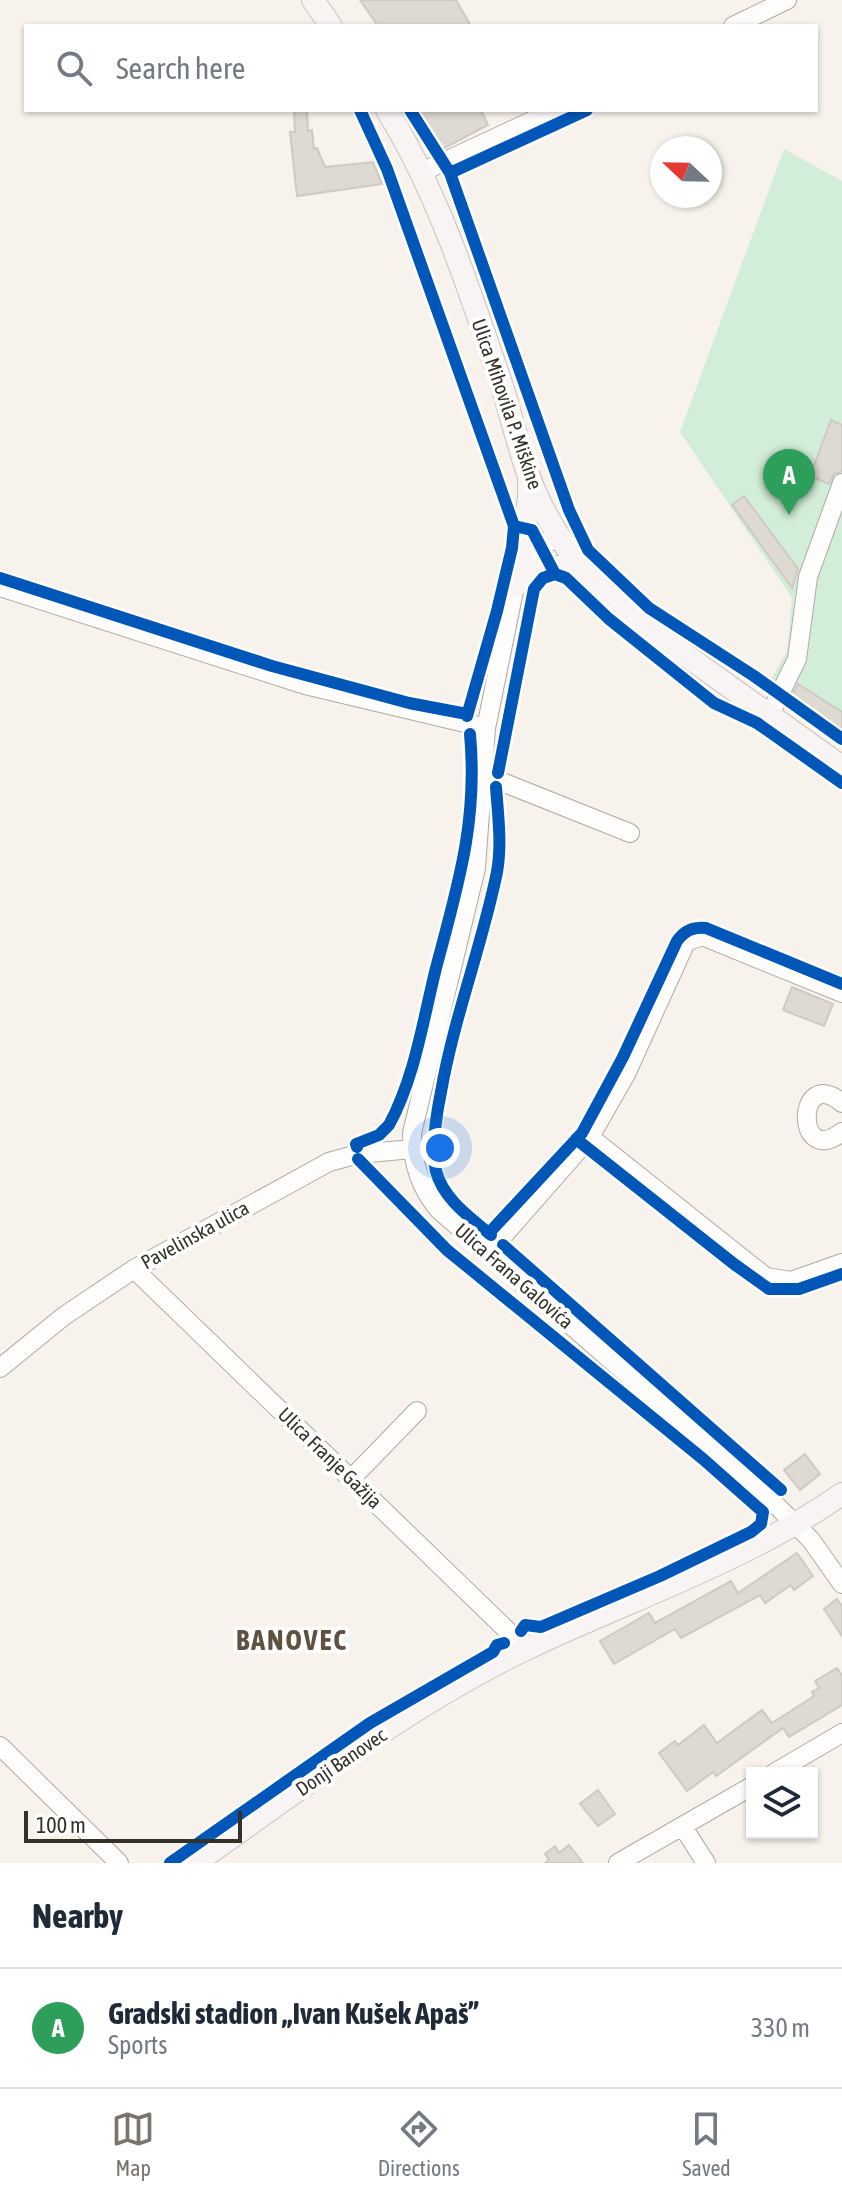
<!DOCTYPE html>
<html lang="en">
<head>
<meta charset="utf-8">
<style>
	body { margin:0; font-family:"Asap Condensed",sans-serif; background:#f2f2f3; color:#1f2937 }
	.controls { position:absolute; right:24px; bottom:24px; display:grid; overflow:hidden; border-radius:0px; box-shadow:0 2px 6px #0004 }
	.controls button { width:72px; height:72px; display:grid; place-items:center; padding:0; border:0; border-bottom:2px solid #e0e1e3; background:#fff; color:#1f2937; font:40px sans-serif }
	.compass { position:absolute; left:650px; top:136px; width:72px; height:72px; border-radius:50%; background:#fff; box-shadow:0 2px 6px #0004; rotate:292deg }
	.scale { position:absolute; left:24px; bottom:20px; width:218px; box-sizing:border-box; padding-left:8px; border:4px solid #363028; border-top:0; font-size:22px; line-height:28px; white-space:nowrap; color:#363028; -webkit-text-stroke:6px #fff; paint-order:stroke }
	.you { position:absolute; left:440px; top:1148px; width:28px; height:28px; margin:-20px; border:6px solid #fff; border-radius:50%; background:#1a73e8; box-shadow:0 0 0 12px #1a73e833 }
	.badge { display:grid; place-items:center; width:52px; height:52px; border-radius:50%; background:#7a746d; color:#fff; font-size:26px; font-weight:700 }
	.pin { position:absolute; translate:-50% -66px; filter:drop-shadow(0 2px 4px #0008) }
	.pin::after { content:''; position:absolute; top:42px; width:28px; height:24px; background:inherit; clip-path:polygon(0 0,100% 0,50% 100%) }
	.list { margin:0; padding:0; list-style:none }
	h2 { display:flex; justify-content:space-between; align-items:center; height:104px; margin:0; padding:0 32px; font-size:34px }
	h2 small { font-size:26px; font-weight:400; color:#747a83 }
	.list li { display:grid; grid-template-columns:52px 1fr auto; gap:24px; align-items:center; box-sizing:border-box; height:120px; padding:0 32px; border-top:2px solid #e0e1e3 }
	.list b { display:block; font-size:30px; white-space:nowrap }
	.list p { margin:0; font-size:26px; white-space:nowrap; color:#747a83 }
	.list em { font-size:26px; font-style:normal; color:#747a83 }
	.icon { flex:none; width:44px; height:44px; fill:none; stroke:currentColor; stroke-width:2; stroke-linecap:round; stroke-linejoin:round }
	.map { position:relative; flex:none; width:842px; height:1863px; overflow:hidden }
	.search { position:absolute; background:#fff; box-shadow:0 2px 6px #0004; left:24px; right:24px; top:24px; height:88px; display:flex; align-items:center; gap:20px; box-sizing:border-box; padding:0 28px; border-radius:0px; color:#747a83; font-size:30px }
	.sheet { height:224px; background:#fff }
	nav { display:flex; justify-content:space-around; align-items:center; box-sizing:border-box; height:112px; border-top:2px solid #e0e1e3; background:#fff; font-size:22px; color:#747a83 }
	nav a { display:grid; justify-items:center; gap:4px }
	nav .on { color:#7a746d }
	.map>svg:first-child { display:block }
	.green { fill:#d2eed8 }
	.building { fill:#ded9d2; stroke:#cec9c3; stroke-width:2 }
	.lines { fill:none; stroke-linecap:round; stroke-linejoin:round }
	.minor-casing { stroke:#b0aaa4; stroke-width:20 }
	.major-casing { stroke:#cbc2bf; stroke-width:24 }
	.minor { stroke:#fefdfc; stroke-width:18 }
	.major { stroke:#f9f4f4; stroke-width:22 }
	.cycleway-casing { stroke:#fff; stroke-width:17 }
	.cycleway { stroke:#0057b8; stroke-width:12 }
	.labels { text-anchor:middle; stroke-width:8; stroke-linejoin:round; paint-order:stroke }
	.street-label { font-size:20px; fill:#363028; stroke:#fff }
	.district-label { font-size:28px; font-weight:bold; letter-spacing:2px; fill:#5e5140; stroke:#fff }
</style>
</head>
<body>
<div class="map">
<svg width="842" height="1863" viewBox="0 0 842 1863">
	<rect width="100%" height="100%" fill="#f8f2ec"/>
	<path class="green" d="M 784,149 L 842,181 L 842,731 L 769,683 L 787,651 L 792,598 L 680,432 Z"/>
	<path class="building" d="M 360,0 L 456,0 L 471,26 L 378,26 Z
		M 294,110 L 307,110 L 308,131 L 312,130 L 314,149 L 317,148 L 325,167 L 373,162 L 382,184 L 297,196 L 290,132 L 295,132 Z
		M 417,110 L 481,110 L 488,125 L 439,151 Z
		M 831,420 L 842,425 L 842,471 L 834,474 L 829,484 L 810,476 Z
		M 744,496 L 798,569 L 792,588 L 732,505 Z
		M 798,684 L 842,712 L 842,729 L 792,696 Z
		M 792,987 L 833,1004 L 824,1026 L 783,1010 Z
		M 805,1454 L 820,1474 L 800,1490 L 784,1470 Z
		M 797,1553 L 813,1576 L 794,1590 L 791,1585 L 765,1603 L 760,1595 L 681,1638 L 675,1629 L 614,1664 L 600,1641 L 649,1613 L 655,1623 L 731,1581 L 738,1593 Z
		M 837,1599 L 842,1606 L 842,1636 L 824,1609 Z
		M 837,1668 L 842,1676 L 842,1705 L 789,1737 L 783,1728 L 716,1776 L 713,1772 L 687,1791 L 659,1753 L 675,1741 L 678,1745 L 704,1725 L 717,1743 L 762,1710 L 772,1723 L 814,1696 L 812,1692 L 819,1688 L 815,1681 Z
		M 598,1790 L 615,1814 L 598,1826 L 580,1804 Z
		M 569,1845 L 583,1863 L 545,1863 L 549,1860 L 545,1854 L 555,1846 L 559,1853 Z"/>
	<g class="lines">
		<defs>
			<path id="minor" d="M 733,26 L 787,0
				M 422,172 L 555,110
				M 558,534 L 530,558 L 515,586 L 486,728 L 476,868 L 412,1133 C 412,1162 420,1188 439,1210 L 771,1500 L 811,1540 L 842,1584
				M 0,587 L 305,685 L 486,728
				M 769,716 L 797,659 L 808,577 L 842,483
				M 483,777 L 497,780 L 630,833
				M 842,1103 C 796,1064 794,1169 842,1132
				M 590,1137 L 766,1277 L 791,1281 L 842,1263
				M 488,1253 L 590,1137 L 626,1074 L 686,942 L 702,936 L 842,993
				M 134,1269 L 513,1636 L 524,1650
				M 0,1368 L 64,1316 L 134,1269 L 329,1162 L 358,1154 L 412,1149
				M 351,1479 L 417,1411
				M 0,1746 L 119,1863
				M 774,1773 L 842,1733
				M 683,1827 L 706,1863
				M 618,1863 L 752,1786"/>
			<path id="major" d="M 313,0 L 331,26
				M 387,110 C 439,195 470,292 502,386 C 511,415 518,445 528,474 C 547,528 583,574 625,612 L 842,767
				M 518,579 L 529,498 L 529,481
				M 515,586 C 537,567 557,562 584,571
				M 195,1863 C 299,1790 411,1704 526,1649 C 631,1599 746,1561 842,1494"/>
		</defs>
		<use href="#minor" class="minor-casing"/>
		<use href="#major" class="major-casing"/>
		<use href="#minor" class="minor"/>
		<use href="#major" class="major"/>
		<defs>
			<path id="cycleway" d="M 360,110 L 387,169 L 514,526 L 532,530 L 555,574 L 566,578 L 609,619 L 714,703 L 757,723 L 842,783
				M 410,110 L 450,173 L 569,510 L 588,550 L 649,608 L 754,676 L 842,739
				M 450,173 L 587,110
				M 0,578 L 272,666 L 409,703 L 467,714
				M 467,716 L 497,611 L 512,548 L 514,526
				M 498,773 L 534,589 L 543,578 L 555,574
				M 576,1139 L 734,1264 L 769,1289 L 799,1289 L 842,1274
				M 357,1147 L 356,1144 L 379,1135 L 389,1125 C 415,1077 423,1020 436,968 C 458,885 478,821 470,734
				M 358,1159 L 447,1250 L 703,1459 L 763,1512 L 761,1524 L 751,1532 L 660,1576 L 541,1627 L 525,1625 L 521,1631
				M 489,1233 L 582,1133 L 623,1057 L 677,941 C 685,930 693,927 706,928 L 842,984
				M 491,1235 C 471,1218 443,1199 436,1171 C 431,1146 436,1116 441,1092 C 454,1017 482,946 497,872 C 502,844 498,815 496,787
				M 503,1245 L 781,1490
				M 170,1863 L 370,1723 L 493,1652 L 497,1645 L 504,1643"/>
		</defs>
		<use href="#cycleway" class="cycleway-casing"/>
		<use href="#cycleway" class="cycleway"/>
	</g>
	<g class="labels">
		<g class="street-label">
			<text transform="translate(507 404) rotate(71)" y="7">Ulica Mihovila P. Miškine</text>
			<text transform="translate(195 1235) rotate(-29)" y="7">Pavelinska ulica</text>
			<text transform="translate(514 1276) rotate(41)" y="7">Ulica Frana Galovića</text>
			<text transform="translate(330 1458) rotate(44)" y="7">Ulica Franje Gažija</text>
			<text transform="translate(341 1762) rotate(-34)" y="7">Donji Banovec</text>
		</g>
		<g class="district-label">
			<text x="292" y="1650">BANOVEC</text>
		</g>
	</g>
</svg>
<div class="controls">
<button><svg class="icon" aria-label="layers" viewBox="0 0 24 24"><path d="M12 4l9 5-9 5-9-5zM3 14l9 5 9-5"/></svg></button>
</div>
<svg class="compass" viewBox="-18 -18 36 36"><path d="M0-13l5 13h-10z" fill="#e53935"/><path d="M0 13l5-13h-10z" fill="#747a83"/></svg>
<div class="scale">100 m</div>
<div class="you"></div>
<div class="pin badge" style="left:789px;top:515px;background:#2e9e5b">A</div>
<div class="search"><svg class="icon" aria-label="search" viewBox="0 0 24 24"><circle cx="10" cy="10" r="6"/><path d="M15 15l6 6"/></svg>Search here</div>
</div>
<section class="sheet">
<h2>Nearby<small></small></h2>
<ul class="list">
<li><span class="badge" style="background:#2e9e5b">A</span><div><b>Gradski stadion „Ivan Kušek Apaš”</b><p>Sports</p></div><em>330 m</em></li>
</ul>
</section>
<nav>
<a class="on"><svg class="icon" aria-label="map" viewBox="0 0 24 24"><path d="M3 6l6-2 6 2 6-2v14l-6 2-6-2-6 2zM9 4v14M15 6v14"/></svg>Map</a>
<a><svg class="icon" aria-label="directions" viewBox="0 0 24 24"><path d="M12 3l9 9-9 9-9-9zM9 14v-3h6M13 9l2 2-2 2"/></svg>Directions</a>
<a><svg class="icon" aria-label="saved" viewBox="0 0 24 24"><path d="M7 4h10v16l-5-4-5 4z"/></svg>Saved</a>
</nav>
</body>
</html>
